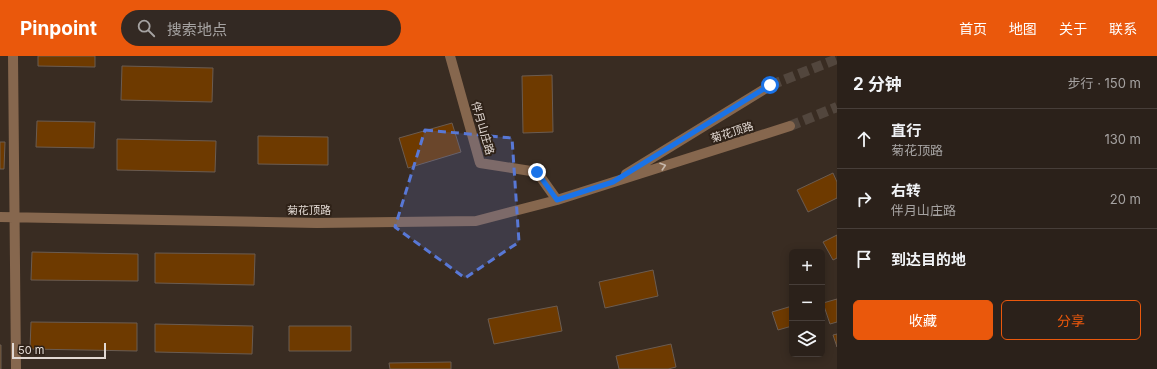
<!DOCTYPE html>
<html lang="zh">
<head>
<meta charset="utf-8">
<style>
	body { margin:0; font-family:Inter,"Noto Sans SC",sans-serif; background:#332923; color:#f1f3f6 }
	.controls { position:absolute; right:12px; bottom:12px; display:grid; overflow:hidden; border-radius:6px; box-shadow:0 2px 10px #0003 }
	.controls button { width:36px; height:36px; display:grid; place-items:center; padding:0; border:0; border-bottom:1px solid #473e39; background:#2b211a; color:#f1f3f6; font:20px sans-serif }
	.scale { position:absolute; left:12px; bottom:10px; width:94px; box-sizing:border-box; padding-left:4px; border:2px solid #e2d9d3; border-top:0; font-size:11px; line-height:14px; white-space:nowrap; color:#e2d9d3; -webkit-text-stroke:3px #2f2218; paint-order:stroke }
	.stop { position:absolute; width:12px; height:12px; margin:-9px; border:3px solid #1a73e8; border-radius:50%; background:#fff }
	.stop.end { background:#1a73e8; border-color:#fff; box-shadow:0 1px 4px #0008 }
	.list { margin:0; padding:0; list-style:none }
	h2 { display:flex; justify-content:space-between; align-items:center; height:52px; margin:0; padding:0 16px; font-size:17px }
	h2 small { font-size:13px; font-weight:400; color:#a6a3a2 }
	.list li { display:grid; grid-template-columns:26px 1fr auto; gap:12px; align-items:center; box-sizing:border-box; height:60px; padding:0 16px; border-top:1px solid #473e39 }
	.list b { display:block; font-size:15px; white-space:nowrap }
	.list p { margin:0; font-size:13px; white-space:nowrap; color:#a6a3a2 }
	.list em { font-size:13px; font-style:normal; color:#a6a3a2 }
	.actions { display:flex; gap:8px; padding:12px 16px }
	.actions a { flex:1; padding:9px 0; border:1px solid #ea580c; border-radius:6px; text-align:center; font-size:14px; color:#ea580c }
	.actions .main { background:#ea580c; color:#fff }
	.icon { flex:none; width:22px; height:22px; fill:none; stroke:currentColor; stroke-width:2; stroke-linecap:round; stroke-linejoin:round }
	.map { position:relative; flex:none; width:837px; height:313px; overflow:hidden }
	header { display:flex; align-items:center; gap:24px; box-sizing:border-box; height:56px; padding:0 20px; background:#ea580c; color:#fff }
	header strong { font-size:19px }
	nav { display:flex; gap:22px; margin-inline-start:auto; font-size:14px }
	.search { width:280px; height:36px; background:#332923; display:flex; align-items:center; gap:10px; box-sizing:border-box; padding:0 14px; border-radius:22px; color:#a6a3a2; font-size:15px }
	main { display:flex }
	aside { flex:1; background:#2b211a }
	.map>svg:first-child { display:block }
	.building { fill:#6e3a00; stroke:#6b5c51 }
	.lines { fill:none; stroke-linecap:round; stroke-linejoin:round }
	.minor-tunnel { stroke:#52463d; stroke-width:10; stroke-dasharray:10 5; stroke-linecap:butt }
	.minor { stroke:#86674e; stroke-width:10 }
	.oneway { stroke:#c6b7ab }
	.route { stroke:#1a73e8; stroke-width:5 }
	.marked { fill:#5878d6; fill-opacity:0.2; stroke:#5878d6; stroke-width:3; stroke-dasharray:8 5; stroke-linejoin:round }
	.labels { text-anchor:middle; stroke-width:4; stroke-linejoin:round; paint-order:stroke }
	.street-label { font-size:11px; fill:#e2d9d3; stroke:#2f2218 }
</style>
</head>
<body>
<header>
<strong>Pinpoint</strong>
<div class="search"><svg class="icon" aria-label="search" viewBox="0 0 24 24"><circle cx="10" cy="10" r="6"/><path d="M15 15l6 6"/></svg>搜索地点</div>
<nav><a>首页</a><a>地图</a><a>关于</a><a>联系</a></nav>
</header>
<main>
<div class="map">
<svg width="837" height="313" viewBox="0 0 837 313">
	<rect width="100%" height="100%" fill="#392c22"/>
	<path class="building" d="M 38,0 L 95,0 L 95,11 L 38,10 Z
		M 122,10 L 213,12 L 212,46 L 121,44 Z
		M 552,19 L 553,76 L 523,77 L 522,20 Z
		M 37,65 L 95,66 L 94,92 L 36,91 Z
		M 452,67 L 461,96 L 408,112 L 399,82 Z
		M 258,80 L 328,81 L 328,109 L 258,108 Z
		M 117,83 L 216,85 L 215,116 L 117,114 Z
		M 0,86 L 5,86 L 4,113 L 0,113 Z
		M 833,117 L 837,126 L 837,142 L 808,156 L 797,134 Z
		M 837,179 L 837,202 L 833,204 L 823,186 Z
		M 32,196 L 138,198 L 138,225 L 31,224 Z
		M 155,197 L 255,198 L 254,229 L 155,227 Z
		M 653,214 L 658,240 L 605,252 L 599,226 Z
		M 837,243 L 837,266 L 830,268 L 823,247 Z
		M 557,250 L 562,275 L 494,288 L 488,263 Z
		M 792,250 L 792,270 L 778,274 L 772,256 Z
		M 31,266 L 137,267 L 137,295 L 30,293 Z
		M 155,268 L 253,270 L 252,298 L 155,296 Z
		M 289,270 L 351,270 L 351,295 L 289,295 Z
		M 837,278 L 837,291 L 833,279 Z
		M 671,288 L 676,311 L 668,313 L 619,313 L 616,300 Z
		M 0,289 L 1,289 L 1,313 L 0,313 Z
		M 451,306 L 451,313 L 390,313 L 389,307 Z"/>
	<g class="lines">
		<path class="minor-tunnel" d="M 771,29 L 837,3
			M 790,70 L 837,51"/>
		<path class="minor" d="M 13,0 L 16,313
			M 450,0 L 480,107 L 537,116 L 557,144
			M 626,118 L 771,29
			M 0,161 L 317,167 L 476,165 L 557,144 L 790,70"/>
	</g>
	<defs><path id="oneway-chevron" d="M-2-3.5L2.5 0L-2 3.5" fill="none" stroke-width="1.6" stroke-linecap="round" stroke-linejoin="round"/></defs>
	<use class="oneway" href="#oneway-chevron" transform="translate(663 110) rotate(-18)"/>
	<g class="lines">
		<path class="route" d="M 537,116 L 557,144 L 613,126 L 770,29"/>
	</g>
	<path class="marked" d="M 425,74 L 512,82 L 519,186 L 465,222 L 395,171 Z"/>
	<g class="labels">
		<g class="street-label">
			<text transform="translate(483 72) rotate(74)" y="4">伴月山庄路</text>
			<text transform="translate(732 76) rotate(-18)" y="4">菊花顶路</text>
			<text x="309" y="158">菊花顶路</text>
		</g>
	</g>
</svg>
<div class="controls">
<button>+</button>
<button>−</button>
<button><svg class="icon" aria-label="layers" viewBox="0 0 24 24"><path d="M12 4l9 5-9 5-9-5zM3 14l9 5 9-5"/></svg></button>
</div>
<div class="scale">50 m</div>
<div class="stop" style="left:770px;top:29px"></div>
<div class="stop end" style="left:537px;top:116px"></div>
</div>
<aside>
<h2>2 分钟<small>步行 · 150 m</small></h2>
<ul class="list">
<li><svg class="icon" aria-label="ahead" viewBox="0 0 24 24"><path d="M12 20V5M6 11l6-6 6 6"/></svg><div><b>直行</b><p>菊花顶路</p></div><em>130 m</em></li>
<li><svg class="icon" aria-label="right" viewBox="0 0 24 24"><path d="M7 20v-9h11M14 6l5 5-5 5"/></svg><div><b>右转</b><p>伴月山庄路</p></div><em>20 m</em></li>
<li><svg class="icon" aria-label="arrive" viewBox="0 0 24 24"><path d="M6 21V4h12l-3 4 3 4H6"/></svg><div><b>到达目的地</b></div></li>
</ul>
<div class="actions"><a class="main">收藏</a><a>分享</a></div>
</aside>
</main>
</body>
</html>
